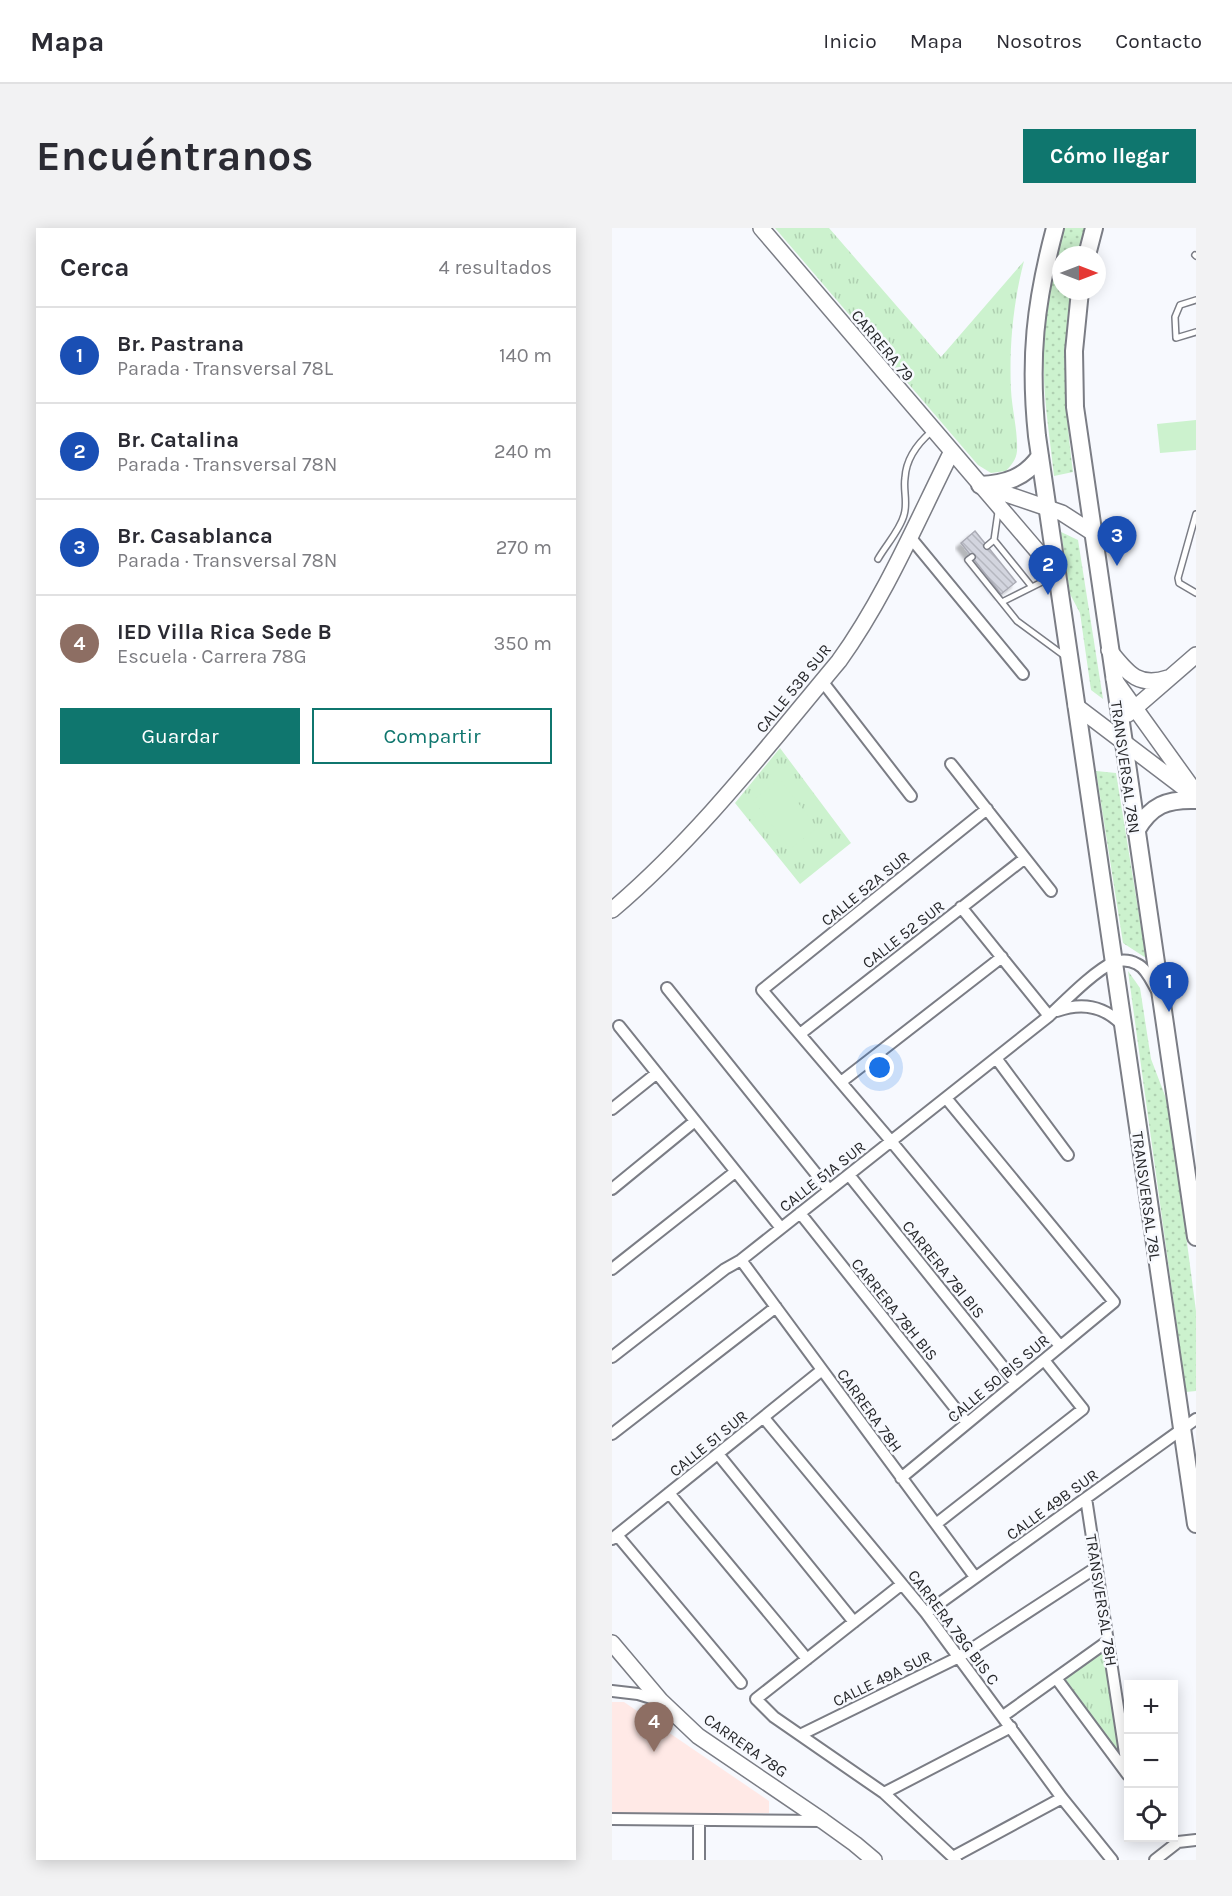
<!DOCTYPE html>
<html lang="es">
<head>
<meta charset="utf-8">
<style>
	body { margin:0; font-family:Karla,sans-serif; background:#f2f2f3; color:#2b2b33 }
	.controls { position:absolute; right:18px; bottom:18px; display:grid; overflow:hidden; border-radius:0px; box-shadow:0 3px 15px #0003 }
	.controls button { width:54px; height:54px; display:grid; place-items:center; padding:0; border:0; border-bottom:2px solid #e1e1e2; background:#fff; color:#2b2b33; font:30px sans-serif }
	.compass { position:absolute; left:440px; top:18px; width:54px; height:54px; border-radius:50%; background:#fff; box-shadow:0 3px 15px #0003; rotate:90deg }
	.you { position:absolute; left:268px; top:840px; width:21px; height:21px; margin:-15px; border:4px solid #fff; border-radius:50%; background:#1a73e8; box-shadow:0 0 0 9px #1a73e833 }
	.badge { display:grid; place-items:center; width:39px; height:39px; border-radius:50%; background:#0f766e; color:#fff; font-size:20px; font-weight:700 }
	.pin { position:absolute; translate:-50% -50px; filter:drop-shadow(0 2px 3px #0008) }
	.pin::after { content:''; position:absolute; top:32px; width:21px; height:18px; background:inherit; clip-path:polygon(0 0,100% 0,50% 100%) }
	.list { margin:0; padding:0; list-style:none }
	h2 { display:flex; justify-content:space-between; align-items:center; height:78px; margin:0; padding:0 24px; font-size:26px }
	h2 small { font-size:20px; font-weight:400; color:#7c7c81 }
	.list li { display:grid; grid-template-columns:39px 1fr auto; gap:18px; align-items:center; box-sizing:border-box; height:96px; padding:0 24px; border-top:2px solid #e1e1e2 }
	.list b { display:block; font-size:22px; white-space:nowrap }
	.list p { margin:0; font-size:20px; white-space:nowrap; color:#7c7c81 }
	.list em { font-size:20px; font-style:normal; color:#7c7c81 }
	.actions { display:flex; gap:12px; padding:18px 24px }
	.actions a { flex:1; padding:14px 0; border:2px solid #0f766e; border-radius:0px; text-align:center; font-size:21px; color:#0f766e }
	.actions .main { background:#0f766e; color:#fff }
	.icon { flex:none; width:33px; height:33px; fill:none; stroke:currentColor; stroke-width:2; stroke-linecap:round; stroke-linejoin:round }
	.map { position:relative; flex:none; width:584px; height:1632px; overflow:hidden; border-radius:0px }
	header { display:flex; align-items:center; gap:36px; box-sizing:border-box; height:84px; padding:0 30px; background:#fff; border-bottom:2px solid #e1e1e2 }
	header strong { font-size:28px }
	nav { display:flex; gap:33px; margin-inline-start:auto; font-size:21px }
	.intro { display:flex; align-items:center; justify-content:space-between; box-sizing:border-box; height:144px; padding:0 36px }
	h1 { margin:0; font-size:42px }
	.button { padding:15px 27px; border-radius:0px; background:#0f766e; color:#fff; font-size:21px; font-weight:700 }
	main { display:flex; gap:36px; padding:0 36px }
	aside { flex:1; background:#fff; border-radius:0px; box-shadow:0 3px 15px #0003 }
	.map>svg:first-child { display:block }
	.education { fill:#ffe9e6 }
	.grass { fill:url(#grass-dots) }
	.park { fill:url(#park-tufts) }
	.pitch { fill:#ccf2ce }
	.building { fill:url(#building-back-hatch); stroke:#aaabb5; stroke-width:1.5; filter:url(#shadow) }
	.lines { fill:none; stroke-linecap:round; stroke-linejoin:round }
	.lane-casing { stroke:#7b7d85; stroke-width:8 }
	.street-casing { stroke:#7b7d85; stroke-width:14 }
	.secondary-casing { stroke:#7b7d85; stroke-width:18 }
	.primary-casing { stroke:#7b7d85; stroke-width:20 }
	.lane { stroke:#fff; stroke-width:5 }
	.street { stroke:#fff; stroke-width:10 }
	.secondary { stroke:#fff; stroke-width:15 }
	.primary { stroke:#fff; stroke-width:16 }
	.labels { text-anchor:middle; stroke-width:5; stroke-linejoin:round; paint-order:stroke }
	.street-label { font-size:16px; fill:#27282b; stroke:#f7f9fe }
</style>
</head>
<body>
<header>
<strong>Mapa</strong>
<nav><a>Inicio</a><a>Mapa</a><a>Nosotros</a><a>Contacto</a></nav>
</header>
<div class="intro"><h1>Encuéntranos</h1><a class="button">Cómo llegar</a></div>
<main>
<aside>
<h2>Cerca<small>4 resultados</small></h2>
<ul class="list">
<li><span class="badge" style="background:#1a4fb4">1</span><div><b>Br. Pastrana</b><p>Parada · Transversal 78L</p></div><em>140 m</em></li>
<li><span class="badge" style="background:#1a4fb4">2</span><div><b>Br. Catalina</b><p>Parada · Transversal 78N</p></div><em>240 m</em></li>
<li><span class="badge" style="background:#1a4fb4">3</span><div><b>Br. Casablanca</b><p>Parada · Transversal 78N</p></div><em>270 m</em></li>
<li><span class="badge" style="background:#8d6e63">4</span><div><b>IED Villa Rica Sede B</b><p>Escuela · Carrera 78G</p></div><em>350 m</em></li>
</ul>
<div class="actions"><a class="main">Guardar</a><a>Compartir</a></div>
</aside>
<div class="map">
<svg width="584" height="1632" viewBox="0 0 584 1632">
	<defs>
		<pattern id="grass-dots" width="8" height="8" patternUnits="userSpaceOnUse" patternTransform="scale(1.5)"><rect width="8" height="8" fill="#ccf2ce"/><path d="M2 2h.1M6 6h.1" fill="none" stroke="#afd0b1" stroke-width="1.8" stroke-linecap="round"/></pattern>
		<pattern id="park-tufts" width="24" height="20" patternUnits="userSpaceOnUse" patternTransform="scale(1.5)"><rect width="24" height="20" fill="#ccf2ce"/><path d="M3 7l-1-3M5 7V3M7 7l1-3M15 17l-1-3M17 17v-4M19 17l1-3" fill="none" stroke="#afd0b1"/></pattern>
		<pattern id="building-back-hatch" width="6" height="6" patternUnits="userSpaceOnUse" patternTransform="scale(1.5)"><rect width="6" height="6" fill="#d3d5df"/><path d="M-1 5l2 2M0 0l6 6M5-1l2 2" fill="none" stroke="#b5b7c0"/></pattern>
		<filter id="shadow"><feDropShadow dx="-5" dy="5" stdDeviation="1.5" flood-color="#0004"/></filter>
	</defs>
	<rect width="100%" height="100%" fill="#f7f9fe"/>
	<path class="education" d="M 0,1474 L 12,1474 L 157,1573 L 157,1585 L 0,1585 Z"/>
	<path class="grass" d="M 452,0 L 474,0 L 466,27 L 449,27 L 449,63 L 460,63 C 450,124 453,183 461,244 L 442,248 C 437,200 428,152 433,105 C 436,70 444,34 452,0 Z
		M 449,304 L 466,312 L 491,471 L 479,462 L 468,385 L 458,366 Z
		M 484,543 L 504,545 L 534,730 L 511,715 Z
		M 516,743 L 528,760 L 539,831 L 557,878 L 584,1083 L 584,1163 L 574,1164 Z"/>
	<path class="park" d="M 163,0 L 217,0 L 329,129 L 412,33 C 401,75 397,119 399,162 C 400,182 406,203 405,223 C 404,232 400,236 394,243 L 379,245 L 366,237 Z
		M 168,520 L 239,615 L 188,656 L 123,575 Z
		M 492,1423 L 510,1529 L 453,1451 Z"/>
	<path class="pitch" d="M 584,192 L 584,222 L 548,225 L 545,196 Z
		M 168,551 L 205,600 L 178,621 L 141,572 Z"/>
	<path class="building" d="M 363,303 L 404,354 L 389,366 L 349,315 Z"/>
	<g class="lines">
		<defs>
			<path id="lane" d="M 583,27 L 584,28
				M 584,72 L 568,77 L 563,89 L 564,110 L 584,104
				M 584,286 L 566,350 L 567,355 L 584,365
				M 382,312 L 420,359
				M 375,318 L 382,312 L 386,284
				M 360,329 L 356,332 L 405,393 L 454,429
				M 266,331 C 274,317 288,302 292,287 C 296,274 291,262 293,250 C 294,230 306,215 320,203
				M 390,374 L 442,348"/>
			<path id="street" d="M 298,309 L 411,446
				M 210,453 L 299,568
				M 339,536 L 439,663
				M 375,581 L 150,762 L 279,913 L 448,1118
				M 349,679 L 437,788
				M 55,760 L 217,962
				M 445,783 C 470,774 492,778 510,797
				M 7,798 L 169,1000
				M 188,806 L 413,630
				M 384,830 L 456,927
				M 229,854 L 390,729
				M 0,881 L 45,845
				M 237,947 L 404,1155
				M 0,961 L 83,893
				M 188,985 L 355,1195
				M 129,1032 L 363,1349
				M 0,1041 L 123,944
				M 0,1129 L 113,1041 L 129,1032 L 437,788 C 453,773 482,743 502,734 C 509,732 518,732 525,736 C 534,740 539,752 544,761
				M 152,1190 L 314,1385 L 450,1570 L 500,1632
				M 0,1206 L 164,1079
				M 106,1226 L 242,1394
				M 289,1250 L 502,1074 L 334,870
				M 57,1265 L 195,1431
				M 474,1270 L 516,1545
				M 324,1296 L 471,1181 L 432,1132
				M 5,1307 L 129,1455
				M 0,1311 L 210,1142
				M 290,1356 L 144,1471 L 162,1489 L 272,1565 L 344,1632
				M 314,1385 L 584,1191
				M 444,1450 L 516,1547
				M 0,1463 L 26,1466 L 49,1473
				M 391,1488 L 496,1413
				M 188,1507 L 347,1429 L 485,1339
				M 272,1565 L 399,1499
				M 0,1591 L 211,1593
				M 87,1592 L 87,1632
				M 341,1629 L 450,1570
				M 543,1632 L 566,1614 L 584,1612"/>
			<path id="secondary" d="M 149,0 L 445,346
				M 368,257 L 450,285 L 481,305
				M 497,422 C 515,444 525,460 556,450
				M 502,451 L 581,561
				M 464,478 L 584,569
				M 516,486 L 584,427
				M 0,682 C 86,609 155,519 227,433 C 273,369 304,295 339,225
				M 0,1415 L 49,1473 L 86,1508 L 211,1593 L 243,1616 L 262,1632"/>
			<path id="primary" d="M 443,0 C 423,75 417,131 425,208 L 584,1296
				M 475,27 L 482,0
				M 468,63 L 462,123 L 463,179 L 584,1009
				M 368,257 C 393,256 413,250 428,228
				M 524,603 C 539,577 555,571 584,572"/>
		</defs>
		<use href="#lane" class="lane-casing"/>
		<use href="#street" class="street-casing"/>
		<use href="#secondary" class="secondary-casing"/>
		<use href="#primary" class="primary-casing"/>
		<use href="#lane" class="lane"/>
		<use href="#street" class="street"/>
		<use href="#secondary" class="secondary"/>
		<use href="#primary" class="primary"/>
	</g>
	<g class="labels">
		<g class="street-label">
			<text transform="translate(271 117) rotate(50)" y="6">CARRERA 79</text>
			<text transform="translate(181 460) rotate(-51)" y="6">CALLE 53B SUR</text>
			<text transform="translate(514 539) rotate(82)" y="6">TRANSVERSAL 78N</text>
			<text transform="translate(253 660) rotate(-39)" y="6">CALLE 52A SUR</text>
			<text transform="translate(291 706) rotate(-38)" y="6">CALLE 52 SUR</text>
			<text transform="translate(210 948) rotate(-38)" y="6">CALLE 51A SUR</text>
			<text transform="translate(535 968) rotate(82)" y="6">TRANSVERSAL 78L</text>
			<text transform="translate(332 1041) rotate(51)" y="6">CARRERA 78I BIS</text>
			<text transform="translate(283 1081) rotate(51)" y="6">CARRERA 78H BIS</text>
			<text transform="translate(386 1150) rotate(-40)" y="6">CALLE 50 BIS SUR</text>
			<text transform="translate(258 1182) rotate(54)" y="6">CARRERA 78H</text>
			<text transform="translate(96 1215) rotate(-39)" y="6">CALLE 51 SUR</text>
			<text transform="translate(440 1276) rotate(-36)" y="6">CALLE 49B SUR</text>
			<text transform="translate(490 1372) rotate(81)" y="6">TRANSVERSAL 78H</text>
			<text transform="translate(342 1399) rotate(53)" y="6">CARRERA 78G BIS C</text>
			<text transform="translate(270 1450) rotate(-26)" y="6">CALLE 49A SUR</text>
			<text transform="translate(134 1517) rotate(35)" y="6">CARRERA 78G</text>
		</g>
	</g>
</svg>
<div class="controls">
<button>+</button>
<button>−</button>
<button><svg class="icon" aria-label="locate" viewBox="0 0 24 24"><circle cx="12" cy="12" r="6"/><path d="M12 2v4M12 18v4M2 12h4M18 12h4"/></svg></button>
</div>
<svg class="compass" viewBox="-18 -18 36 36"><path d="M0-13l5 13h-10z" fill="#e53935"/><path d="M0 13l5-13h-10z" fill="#7c7c81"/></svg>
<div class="you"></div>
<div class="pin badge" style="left:557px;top:784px;background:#1a4fb4">1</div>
<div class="pin badge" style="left:436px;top:367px;background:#1a4fb4">2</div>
<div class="pin badge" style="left:505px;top:338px;background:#1a4fb4">3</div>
<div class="pin badge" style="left:42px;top:1524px;background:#8d6e63">4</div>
</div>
</main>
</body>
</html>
